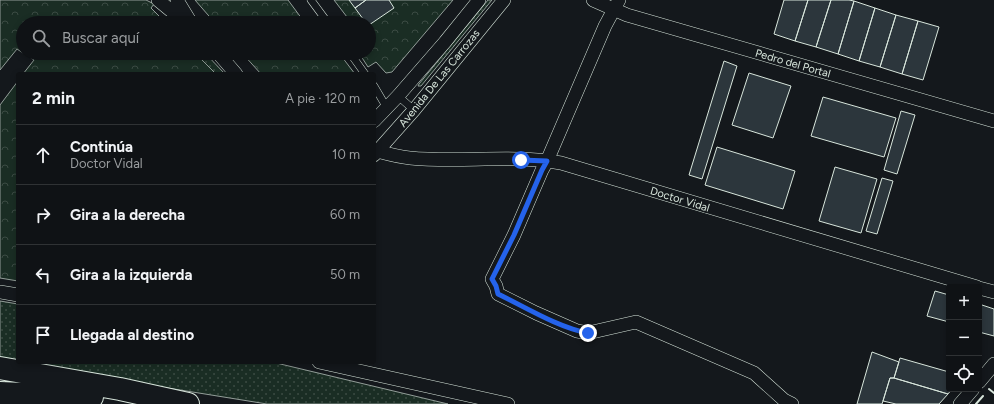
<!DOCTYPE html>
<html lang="es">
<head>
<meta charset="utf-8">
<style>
	body { margin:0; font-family:Figtree,sans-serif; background:#1d2022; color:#f1f3f6 }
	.controls { position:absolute; right:12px; bottom:12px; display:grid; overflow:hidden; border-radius:4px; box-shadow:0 2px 6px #0003 }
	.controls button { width:36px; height:36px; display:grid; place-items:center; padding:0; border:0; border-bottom:1px solid #2f3234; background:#0f1215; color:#f1f3f6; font:20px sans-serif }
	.stop { position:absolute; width:12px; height:12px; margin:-9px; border:3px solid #2563eb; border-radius:50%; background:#fff }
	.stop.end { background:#2563eb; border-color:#fff; box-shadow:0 1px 4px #0008 }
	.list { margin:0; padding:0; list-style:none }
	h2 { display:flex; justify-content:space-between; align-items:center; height:52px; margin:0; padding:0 16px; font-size:17px }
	h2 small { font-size:13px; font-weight:400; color:#9b9ea0 }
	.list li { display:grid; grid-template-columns:26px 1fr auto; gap:12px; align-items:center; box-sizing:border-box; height:60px; padding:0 16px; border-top:1px solid #2f3234 }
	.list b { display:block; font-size:15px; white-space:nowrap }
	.list p { margin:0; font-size:13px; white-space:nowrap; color:#9b9ea0 }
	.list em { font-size:13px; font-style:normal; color:#9b9ea0 }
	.icon { flex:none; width:22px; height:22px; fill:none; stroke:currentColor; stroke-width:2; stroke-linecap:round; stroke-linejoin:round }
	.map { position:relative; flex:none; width:994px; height:404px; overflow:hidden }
	.search { position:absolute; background:#0f1215; box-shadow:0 2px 6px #0003; left:16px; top:16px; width:360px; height:44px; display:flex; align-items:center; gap:10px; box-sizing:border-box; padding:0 14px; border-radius:22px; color:#9b9ea0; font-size:15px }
	.panel { position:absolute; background:#0f1215; box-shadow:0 2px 6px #0003; left:16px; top:72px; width:360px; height:292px; border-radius:4px }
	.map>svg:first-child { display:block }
	.grass { fill:url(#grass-dots); stroke:#939e99 }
	.park { fill:url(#park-crowns); stroke:#939e99 }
	.building { fill:#2c363c; stroke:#d8e6dc }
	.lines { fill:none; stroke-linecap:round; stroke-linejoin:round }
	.lane-casing { stroke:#d8e6dc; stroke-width:8 }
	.street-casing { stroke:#d8e6dc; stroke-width:14 }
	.highway-casing { stroke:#d8e6dc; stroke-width:24 }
	.lane { stroke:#14181c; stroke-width:7 }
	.street { stroke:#14181c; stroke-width:13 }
	.highway { stroke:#14181c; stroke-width:22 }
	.wall { stroke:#d8e6dc; stroke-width:2 }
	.route { stroke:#2563eb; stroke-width:5 }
	.labels { text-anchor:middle; stroke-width:3; stroke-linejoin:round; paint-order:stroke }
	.street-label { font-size:11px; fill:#d8e6dc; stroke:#14181c }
</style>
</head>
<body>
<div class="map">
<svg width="994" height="404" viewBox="0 0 994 404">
	<defs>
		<pattern id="grass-dots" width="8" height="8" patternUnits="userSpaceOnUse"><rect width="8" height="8" fill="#1a2d24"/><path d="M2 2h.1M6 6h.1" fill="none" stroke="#3b4b43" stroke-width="1.8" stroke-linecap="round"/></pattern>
		<pattern id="park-crowns" width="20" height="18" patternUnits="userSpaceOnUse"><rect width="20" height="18" fill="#1a2d24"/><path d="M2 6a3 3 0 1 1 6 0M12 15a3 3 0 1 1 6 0" fill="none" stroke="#3b4b43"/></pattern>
	</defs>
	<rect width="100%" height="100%" fill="#14181c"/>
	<path class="grass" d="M 488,0 L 492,0 L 421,86 L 418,86 L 419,84 Z
		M 195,53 L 205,53 L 225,74 L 216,74 Z
		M 0,301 L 18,304 L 18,362 L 272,362 L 448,404 L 267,404 L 0,361 Z"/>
	<path class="park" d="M 0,0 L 146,0 L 154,4 L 151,8 L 166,23 L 23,23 L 23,53 L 17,49 L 0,70 Z
		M 195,0 L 288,0 L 305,23 L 215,23 Z
		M 334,0 L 453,0 L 392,72 L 386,73 L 376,62 L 368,67 L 359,53 L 369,53 L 369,23 L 340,23 L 347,17 Z
		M 24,53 L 195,53 L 216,74 L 23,74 L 34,60 Z
		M 242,53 L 339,53 L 355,74 L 261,74 Z
		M 18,81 L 18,281 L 0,278 L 0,105 Z"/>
	<path class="building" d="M 349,0 L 366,0 L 355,8 Z
		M 366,0 L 389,0 L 394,8 L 369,25 L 369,23 L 366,23 L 355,8 Z
		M 784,0 L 808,0 L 795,41 L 774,34 Z
		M 808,0 L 831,0 L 816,47 L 795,41 Z
		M 831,0 L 849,0 L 854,1 L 838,54 L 816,47 Z
		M 854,1 L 875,8 L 859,61 L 838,54 Z
		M 875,8 L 896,15 L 880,67 L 859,61 Z
		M 896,15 L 918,21 L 902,74 L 880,67 Z
		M 918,21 L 939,27 L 923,80 L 902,74 Z
		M 724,61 L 737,66 L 702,179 L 689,175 Z
		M 749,73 L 791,86 L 773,138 L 732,125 Z
		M 823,97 L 896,118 L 884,157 L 811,136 Z
		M 901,111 L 915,115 L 897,174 L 884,170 Z
		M 717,147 L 795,171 L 783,209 L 705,185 Z
		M 835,167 L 877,179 L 861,233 L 819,221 Z
		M 882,178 L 893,181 L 877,234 L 866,231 Z
		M 935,291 L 949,295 L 949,322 L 927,316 Z
		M 979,304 L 994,309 L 994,336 L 979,332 Z
		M 872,352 L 899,362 L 894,378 L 890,378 L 882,404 L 857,404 Z
		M 900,358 L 949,372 L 949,389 L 952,389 L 948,394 L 894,378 Z
		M 890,378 L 894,378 L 948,394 L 939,404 L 896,404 L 883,401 Z"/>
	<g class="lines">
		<defs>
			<path id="lane" d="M 311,0 L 328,23
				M 350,53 L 365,74
				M 374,86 L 387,108
				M 398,96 L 414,110"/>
			<path id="street" d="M 158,0 L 186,23
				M 177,0 L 191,23
				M 593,0 L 627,15 L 994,121
				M 619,0 L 605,26 L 547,161 L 542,170 L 514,235 L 492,279 L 496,286 L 498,294 L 536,313 L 577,331 L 588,333 L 636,322 L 754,373 L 784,400 L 792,404
				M 218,53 L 236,74
				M 374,121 L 398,96 L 445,42 L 479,0
				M 377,151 C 388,154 399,157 410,158 C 460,163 511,154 561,163 L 977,287
				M 374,155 L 414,110 L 504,0
				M 979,288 L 994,292
				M 0,292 L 18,295
				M 319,362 L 508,404
				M 979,382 L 994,364
				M 960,404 L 973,389"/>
			<path id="highway" d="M 0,368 L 120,389 L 188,404
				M 0,393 L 92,397"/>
		</defs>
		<use href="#lane" class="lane-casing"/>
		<use href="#street" class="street-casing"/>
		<use href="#highway" class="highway-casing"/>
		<use href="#lane" class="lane"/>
		<use href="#street" class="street"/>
		<use href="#highway" class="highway"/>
		<path class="wall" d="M 989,389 L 994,393
			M 976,404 L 983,396"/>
	</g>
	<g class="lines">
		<path class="route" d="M 521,160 L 547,161 L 542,170 L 514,235 L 492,279 L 496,286 L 498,294 C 525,307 559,328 588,333"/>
	</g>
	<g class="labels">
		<g class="street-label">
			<text transform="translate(793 63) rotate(16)" y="4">Pedro del Portal</text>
			<text transform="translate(439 78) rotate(-51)" y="4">Avenida De Las Carrozas</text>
			<text transform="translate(680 199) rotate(17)" y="4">Doctor Vidal</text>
		</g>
	</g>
</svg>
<div class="controls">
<button>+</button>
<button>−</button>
<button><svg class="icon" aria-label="locate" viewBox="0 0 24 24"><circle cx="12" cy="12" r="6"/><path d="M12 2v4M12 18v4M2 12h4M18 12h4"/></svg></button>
</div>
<div class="stop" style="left:521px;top:160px"></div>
<div class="stop end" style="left:588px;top:333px"></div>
<div class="search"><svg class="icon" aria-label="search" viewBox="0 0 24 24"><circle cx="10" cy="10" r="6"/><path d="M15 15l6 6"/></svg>Buscar aquí</div>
<section class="panel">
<h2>2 min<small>A pie · 120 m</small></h2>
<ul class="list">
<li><svg class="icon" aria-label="ahead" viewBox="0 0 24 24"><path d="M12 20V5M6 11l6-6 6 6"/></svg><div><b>Continúa</b><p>Doctor Vidal</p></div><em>10 m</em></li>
<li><svg class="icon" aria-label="right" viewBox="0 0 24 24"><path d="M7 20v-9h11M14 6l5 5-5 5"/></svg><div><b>Gira a la derecha</b></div><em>60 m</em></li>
<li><svg class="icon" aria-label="left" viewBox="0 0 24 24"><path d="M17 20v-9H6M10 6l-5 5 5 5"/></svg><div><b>Gira a la izquierda</b></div><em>50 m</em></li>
<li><svg class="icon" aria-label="arrive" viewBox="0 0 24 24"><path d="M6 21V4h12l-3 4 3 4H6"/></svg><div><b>Llegada al destino</b></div></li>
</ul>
</section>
</div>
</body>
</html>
